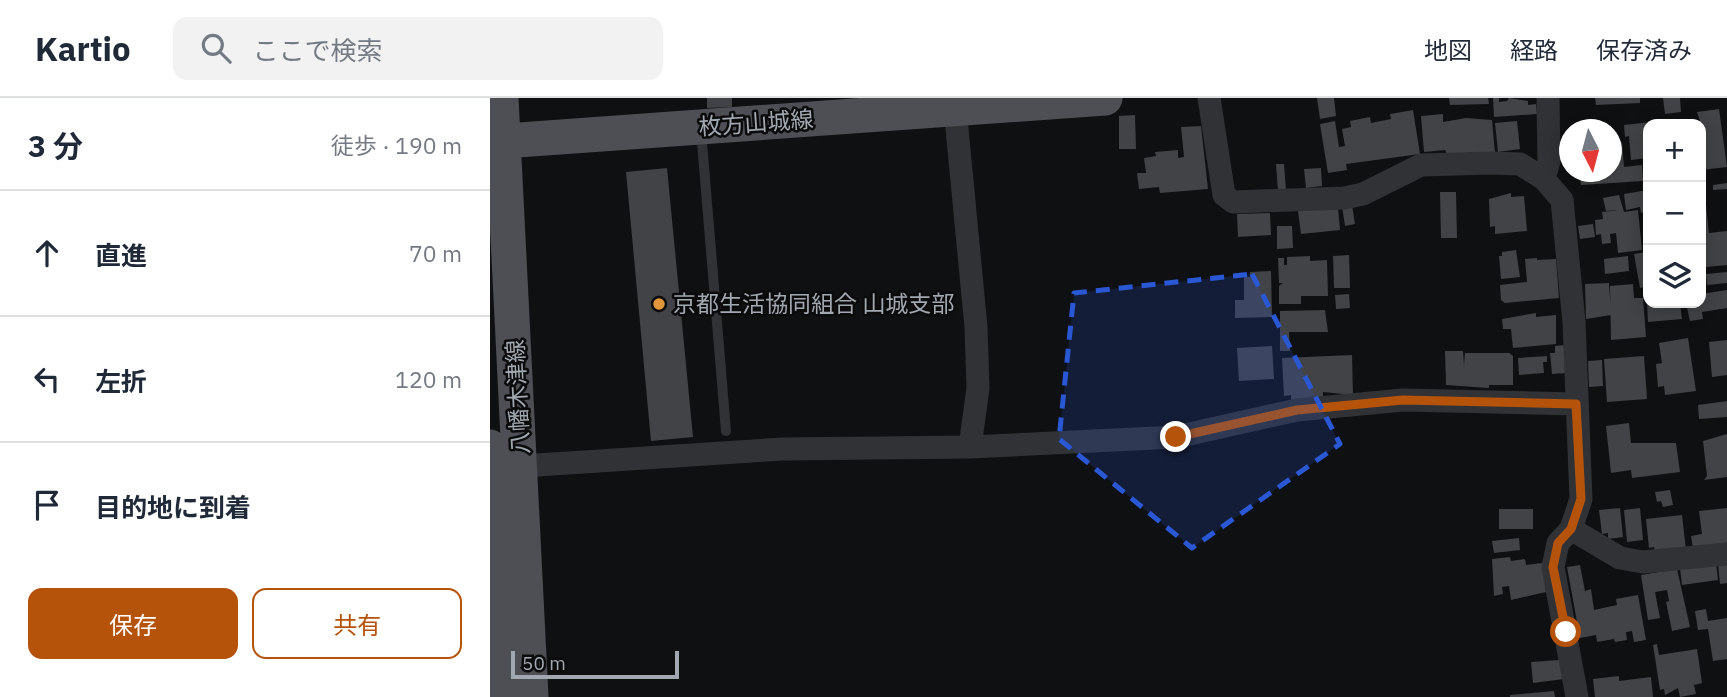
<!DOCTYPE html>
<html lang="ja">
<head>
<meta charset="utf-8">
<style>
	body { margin:0; font-family:"IBM Plex Sans","Noto Sans JP",sans-serif; background:#f2f2f3; color:#1f2937 }
	.controls { position:absolute; right:21px; top:21px; display:grid; overflow:hidden; border-radius:14px; box-shadow:0 4px 18px #0003 }
	.controls button { width:63px; height:63px; display:grid; place-items:center; padding:0; border:0; border-bottom:2px solid #e0e1e3; background:#fff; color:#1f2937; font:35px sans-serif }
	.compass { position:absolute; left:1069px; top:21px; width:63px; height:63px; border-radius:50%; background:#fff; box-shadow:0 4px 18px #0003; rotate:174deg }
	.scale { position:absolute; left:21px; bottom:18px; width:168px; box-sizing:border-box; padding-left:7px; border:4px solid #a2a8b0; border-top:0; font-size:19px; line-height:24px; white-space:nowrap; color:#a2a8b0; -webkit-text-stroke:5px #0b0b0c; paint-order:stroke }
	.stop { position:absolute; width:21px; height:21px; margin:-16px; border:5px solid #b45309; border-radius:50%; background:#fff }
	.stop.end { background:#b45309; border-color:#fff; box-shadow:0 2px 7px #0008 }
	.list { margin:0; padding:0; list-style:none }
	h2 { display:flex; justify-content:space-between; align-items:center; height:91px; margin:0; padding:0 28px; font-size:30px }
	h2 small { font-size:23px; font-weight:400; color:#747a83 }
	.list li { display:grid; grid-template-columns:46px 1fr auto; gap:21px; align-items:center; box-sizing:border-box; height:126px; padding:0 28px; border-top:2px solid #e0e1e3 }
	.list b { display:block; font-size:26px; white-space:nowrap }
	.list em { font-size:23px; font-style:normal; color:#747a83 }
	.actions { display:flex; gap:14px; padding:21px 28px }
	.actions a { flex:1; padding:16px 0; border:2px solid #b45309; border-radius:14px; text-align:center; font-size:24px; color:#b45309 }
	.actions .main { background:#b45309; color:#fff }
	.icon { flex:none; width:38px; height:38px; fill:none; stroke:currentColor; stroke-width:2; stroke-linecap:round; stroke-linejoin:round }
	.map { position:relative; flex:none; width:1237px; height:599px; overflow:hidden }
	header { display:flex; align-items:center; gap:42px; box-sizing:border-box; height:98px; padding:0 35px; background:#fff; border-bottom:2px solid #e0e1e3 }
	header strong { font-size:33px }
	nav { display:flex; gap:38px; margin-inline-start:auto; font-size:24px }
	.search { width:490px; height:63px; background:#f2f2f3; display:flex; align-items:center; gap:18px; box-sizing:border-box; padding:0 24px; border-radius:14px; color:#747a83; font-size:26px }
	main { display:flex }
	aside { flex:1; background:#fff }
	.map>svg:first-child { display:block }
	.building { fill:#414346 }
	.lines { fill:none; stroke-linecap:round; stroke-linejoin:round }
	.service { stroke:#313235; stroke-width:10 }
	.minor { stroke:#313235; stroke-width:23 }
	.primary { stroke:#4d4f54; stroke-width:35 }
	.route { stroke:#b45309; stroke-width:9 }
	.marked { fill:#2a57d4; fill-opacity:0.2; stroke:#2a57d4; stroke-width:5; stroke-dasharray:14 9; stroke-linejoin:round }
	.poi-dot { fill:#df9739; stroke:#0b0b0c; stroke-width:2.5 }
	.labels { text-anchor:middle; stroke-width:5; stroke-linejoin:round; paint-order:stroke }
	.street-label { font-size:23px; fill:#a2a8b0; stroke:#0b0b0c }
	.poi-label { font-size:23px; fill:#a2a8b0; stroke:#0b0b0c; text-anchor:start }
</style>
</head>
<body>
<header>
<strong>Kartio</strong>
<div class="search"><svg class="icon" aria-label="search" viewBox="0 0 24 24"><circle cx="10" cy="10" r="6"/><path d="M15 15l6 6"/></svg>ここで検索</div>
<nav><a>地図</a><a>経路</a><a>保存済み</a></nav>
</header>
<main>
<aside>
<h2>3 分<small>徒歩 · 190 m</small></h2>
<ul class="list">
<li><svg class="icon" aria-label="ahead" viewBox="0 0 24 24"><path d="M12 20V5M6 11l6-6 6 6"/></svg><div><b>直進</b></div><em>70 m</em></li>
<li><svg class="icon" aria-label="left" viewBox="0 0 24 24"><path d="M17 20v-9H6M10 6l-5 5 5 5"/></svg><div><b>左折</b></div><em>120 m</em></li>
<li><svg class="icon" aria-label="arrive" viewBox="0 0 24 24"><path d="M6 21V4h12l-3 4 3 4H6"/></svg><div><b>目的地に到着</b></div></li>
</ul>
<div class="actions"><a class="main">保存</a><a>共有</a></div>
</aside>
<div class="map">
<svg width="1237" height="599" viewBox="0 0 1237 599">
	<rect width="100%" height="100%" fill="#0f1011"/>
	<path class="building" d="M 217,0 L 242,0 L 242,9 L 217,10 Z
		M 827,0 L 844,0 L 846,18 L 830,21 Z
		M 959,0 L 998,0 L 999,6 L 960,7 Z
		M 1003,0 L 1009,0 L 1009,4 L 1017,3 L 1019,0 L 1038,3 L 1038,7 L 1046,6 L 1047,16 L 1004,19 Z
		M 1105,0 L 1150,0 L 1150,5 L 1106,7 Z
		M 1173,0 L 1190,0 L 1191,14 L 1175,16 Z
		M 1229,11 L 1237,69 L 1211,72 L 1211,26 L 1207,14 Z
		M 923,12 L 930,56 L 856,66 L 857,72 L 838,75 L 830,26 L 845,23 L 849,49 L 855,48 L 852,31 L 861,29 L 860,23 L 880,19 L 881,25 L 901,21 L 900,16 Z
		M 953,16 L 953,24 L 976,20 L 1002,22 L 1005,55 L 980,54 L 980,57 L 957,56 L 955,52 L 934,54 L 931,18 Z
		M 645,17 L 646,51 L 629,51 L 629,18 Z
		M 1027,23 L 1030,51 L 1008,54 L 1005,25 Z
		M 1162,24 L 1158,26 L 1158,60 L 1141,62 L 1139,38 L 1135,39 L 1134,27 Z
		M 711,28 L 718,91 L 670,95 L 669,89 L 649,91 L 647,75 L 656,75 L 654,60 L 666,58 L 665,54 L 688,52 L 688,60 L 694,59 L 691,29 Z
		M 1122,34 L 1127,34 L 1128,44 L 1132,44 L 1134,69 L 1152,67 L 1153,83 L 1091,87 L 1090,78 L 1086,79 L 1086,74 L 1122,74 Z
		M 786,66 L 794,66 L 796,92 L 788,93 Z
		M 177,70 L 203,339 L 161,343 L 136,74 Z
		M 831,70 L 832,88 L 816,90 L 814,71 Z
		M 1237,85 L 1237,91 L 1223,92 L 1223,87 Z
		M 1158,92 L 1158,113 L 1151,115 L 1150,109 L 1136,112 L 1134,96 Z
		M 950,94 L 966,94 L 967,140 L 951,140 Z
		M 1021,95 L 1021,99 L 1034,98 L 1037,133 L 1005,136 L 1005,128 L 1000,129 L 999,101 Z
		M 1129,97 L 1134,114 L 1148,112 L 1152,152 L 1128,155 L 1126,135 L 1120,136 L 1121,145 L 1112,146 L 1111,136 L 1106,137 L 1105,122 L 1113,121 L 1112,114 L 1128,112 L 1116,113 L 1113,100 Z
		M 1211,98 L 1215,98 L 1219,135 L 1237,133 L 1237,167 L 1216,169 L 1211,140 Z
		M 862,107 L 865,126 L 855,128 L 852,108 Z
		M 848,110 L 850,132 L 811,136 L 808,113 Z
		M 780,115 L 781,137 L 748,139 L 747,116 Z
		M 1103,126 L 1105,139 L 1090,141 L 1088,128 Z
		M 787,128 L 802,128 L 803,150 L 787,151 Z
		M 1155,150 L 1158,150 L 1158,188 L 1150,190 L 1144,156 L 1156,154 Z
		M 1026,152 L 1030,179 L 1011,181 L 1009,158 L 1012,158 L 1012,154 Z
		M 859,157 L 860,190 L 844,190 L 843,158 Z
		M 820,158 L 820,163 L 837,162 L 838,198 L 811,198 L 811,206 L 789,206 L 789,188 L 793,185 L 789,185 L 788,160 L 794,160 L 794,167 L 797,167 L 797,159 Z
		M 1138,158 L 1139,173 L 1115,176 L 1114,161 Z
		M 1047,160 L 1047,162 L 1066,161 L 1069,200 L 1015,205 L 1011,202 L 1010,187 L 1037,184 L 1035,161 Z
		M 781,173 L 782,219 L 745,220 L 745,202 L 754,202 L 754,179 L 760,179 L 760,174 Z
		M 1237,174 L 1237,185 L 1217,187 L 1216,176 Z
		M 1119,185 L 1121,217 L 1096,221 L 1095,186 Z
		M 1143,186 L 1144,200 L 1153,200 L 1156,239 L 1121,242 L 1120,188 Z
		M 1237,192 L 1237,210 L 1212,214 L 1213,221 L 1200,223 L 1196,205 L 1211,205 L 1211,196 Z
		M 859,196 L 860,210 L 846,211 L 845,197 Z
		M 1157,205 L 1190,205 L 1192,221 L 1158,224 Z
		M 835,212 L 838,234 L 799,234 L 800,253 L 790,253 L 790,213 Z
		M 1046,215 L 1046,219 L 1066,217 L 1066,246 L 1023,250 L 1021,231 L 1013,231 L 1012,221 Z
		M 1198,240 L 1206,293 L 1175,297 L 1174,288 L 1168,289 L 1166,266 L 1172,265 L 1169,245 Z
		M 1237,242 L 1237,277 L 1222,279 L 1219,244 Z
		M 1075,247 L 1077,275 L 1062,276 L 1060,255 L 1065,255 L 1065,248 Z
		M 782,248 L 784,281 L 749,283 L 747,250 Z
		M 955,253 L 973,253 L 974,267 L 975,255 L 1019,255 L 1023,258 L 1023,287 L 999,287 L 999,290 L 956,287 Z
		M 862,257 L 863,297 L 833,294 L 833,301 L 801,302 L 801,297 L 794,298 L 792,260 Z
		M 1057,258 L 1057,264 L 1053,264 L 1054,275 L 1029,277 L 1028,260 Z
		M 1154,258 L 1157,301 L 1117,304 L 1114,261 Z
		M 1112,262 L 1113,288 L 1099,289 L 1098,263 Z
		M 1237,303 L 1237,319 L 1209,321 L 1208,307 Z
		M 1139,325 L 1141,345 L 1186,345 L 1190,374 L 1142,380 L 1141,372 L 1121,375 L 1116,328 Z
		M 1237,336 L 1237,379 L 1214,382 L 1217,378 L 1213,343 Z
		M 1180,392 L 1183,407 L 1173,409 L 1171,403 L 1167,404 L 1165,394 Z
		M 1130,410 L 1133,439 L 1118,441 L 1118,435 L 1112,436 L 1109,412 Z
		M 1150,410 L 1153,442 L 1137,444 L 1134,412 Z
		M 1237,410 L 1237,449 L 1203,450 L 1201,438 L 1212,436 L 1209,413 Z
		M 1009,411 L 1043,411 L 1043,431 L 1009,431 Z
		M 1192,417 L 1196,452 L 1165,456 L 1164,449 L 1159,450 L 1156,421 Z
		M 1029,440 L 1030,452 L 1004,455 L 1002,443 Z
		M 1020,459 L 1021,463 L 1035,461 L 1036,467 L 1052,465 L 1056,494 L 1021,502 L 1019,488 L 1012,489 L 1013,496 L 1004,498 L 1002,461 Z
		M 1237,464 L 1237,485 L 1230,486 L 1228,465 Z
		M 1226,465 L 1228,482 L 1192,487 L 1190,470 Z
		M 1090,467 L 1095,493 L 1101,491 L 1104,512 L 1127,507 L 1126,501 L 1148,497 L 1156,542 L 1144,544 L 1142,533 L 1136,534 L 1137,542 L 1125,544 L 1124,541 L 1107,544 L 1106,537 L 1090,540 L 1077,469 Z
		M 1187,471 L 1200,529 L 1182,533 L 1176,504 L 1179,503 L 1177,492 L 1165,494 L 1170,520 L 1158,522 L 1151,477 Z
		M 1216,511 L 1218,523 L 1237,520 L 1237,561 L 1223,563 L 1218,531 L 1208,532 L 1205,513 Z
		M 1167,546 L 1169,557 L 1207,551 L 1212,585 L 1204,587 L 1206,596 L 1190,599 L 1188,590 L 1175,597 L 1174,591 L 1170,592 L 1163,547 Z
		M 1069,562 L 1074,581 L 1043,585 L 1041,564 Z
		M 1129,578 L 1129,583 L 1161,579 L 1163,599 L 1105,599 L 1103,581 Z
		M 1064,593 L 1065,599 L 1020,599 L 1020,597 Z"/>
	<g class="lines">
		<path class="service" d="M 211,33 L 236,333"/>
		<path class="minor" d="M 719,0 L 734,97 L 743,104 L 854,100 L 873,96 L 931,67 L 1001,65 L 1030,66 L 1054,81 L 1072,102 L 1084,224 L 1091,401 L 1081,431 L 1068,445 L 1063,469 L 1087,599
			M 465,10 L 486,229 L 488,290 L 480,349
			M 1054,81 L 1059,63 L 1058,0
			M 32,368 L 292,351 L 480,349 L 686,339 L 807,312 L 913,302 L 1086,306
			M 1081,431 L 1130,460 L 1153,464 L 1237,456"/>
		<path class="primary" d="M 11,0 L 41,599
			M 0,44 L 615,0
			M 0,349 L 14,599"/>
	</g>
	<g class="lines">
		<path class="route" d="M 686,339 L 807,312 L 913,302 L 1086,306 L 1091,401 L 1081,431 L 1068,445 L 1063,469 L 1076,534"/>
	</g>
	<path class="marked" d="M 762,176 L 850,346 L 702,450 L 569,341 L 584,195 Z"/>
	<circle class="poi-dot" cx="169" cy="206" r="7"/>
	<g class="labels">
		<g class="street-label">
			<text transform="translate(266 25) rotate(-4)" y="8">枚方山城線</text>
			<text transform="translate(28 299) rotate(-93)" y="8">八幡木津線</text>
		</g>
		<g class="poi-label">
			<text x="183" y="214">京都生活協同組合 山城支部</text>
		</g>
	</g>
</svg>
<div class="controls">
<button>+</button>
<button>−</button>
<button><svg class="icon" aria-label="layers" viewBox="0 0 24 24"><path d="M12 4l9 5-9 5-9-5zM3 14l9 5 9-5"/></svg></button>
</div>
<svg class="compass" viewBox="-18 -18 36 36"><path d="M0-13l5 13h-10z" fill="#e53935"/><path d="M0 13l5-13h-10z" fill="#747a83"/></svg>
<div class="scale">50 m</div>
<div class="stop" style="left:1076px;top:534px"></div>
<div class="stop end" style="left:686px;top:339px"></div>
</div>
</main>
</body>
</html>
